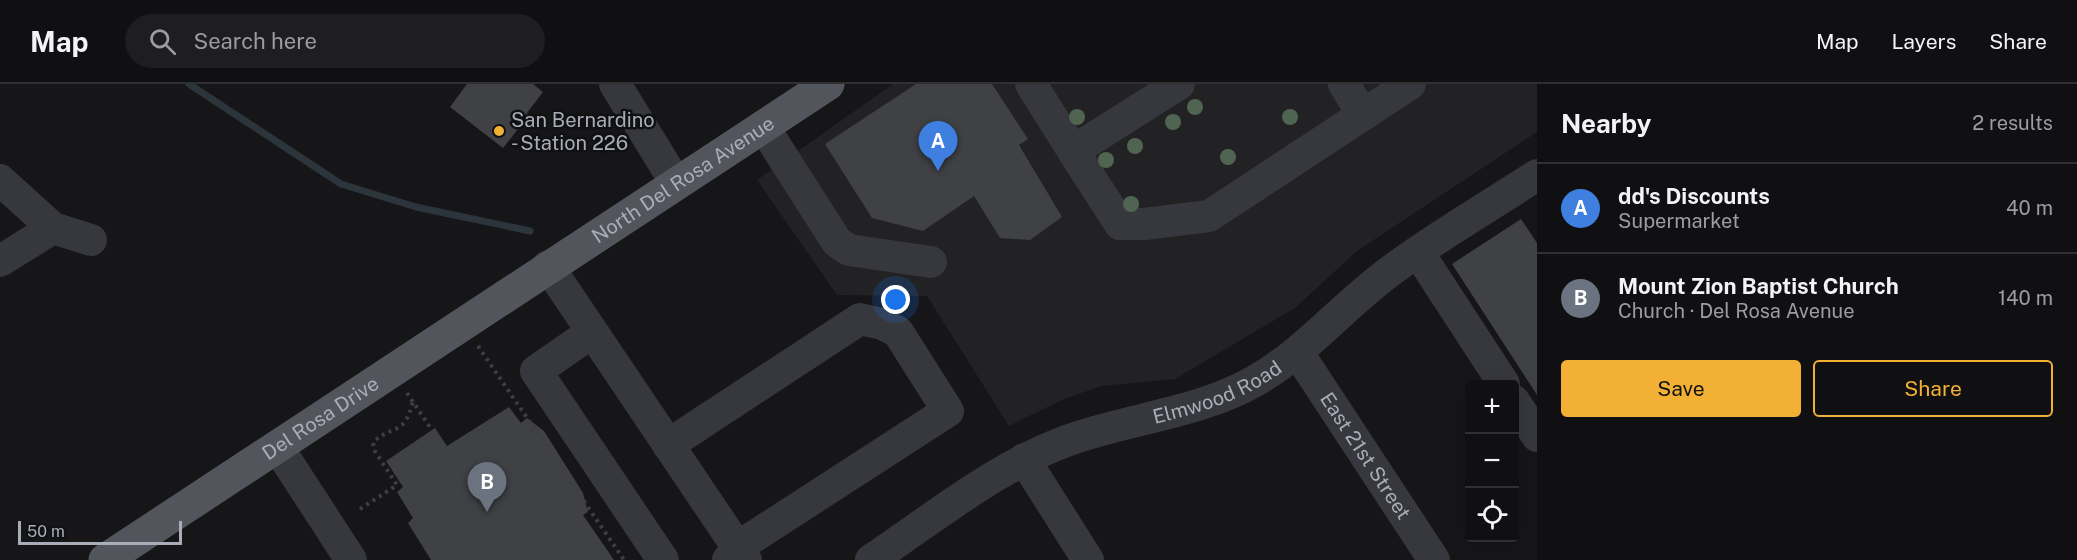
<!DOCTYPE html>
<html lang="en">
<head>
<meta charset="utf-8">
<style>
	body { margin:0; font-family:"Public Sans",sans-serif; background:#1e1e20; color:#f1f3f6 }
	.controls { position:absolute; right:18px; bottom:18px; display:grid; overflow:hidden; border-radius:6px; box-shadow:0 6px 24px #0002 }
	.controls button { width:54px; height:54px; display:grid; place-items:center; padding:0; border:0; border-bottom:2px solid #303032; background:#101012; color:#f1f3f6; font:30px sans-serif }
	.scale { position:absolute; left:18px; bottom:15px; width:164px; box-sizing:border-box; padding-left:6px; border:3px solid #a8adb8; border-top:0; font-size:16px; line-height:21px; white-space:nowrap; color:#a8adb8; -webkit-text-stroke:4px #111113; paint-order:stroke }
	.you { position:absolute; left:896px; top:216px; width:21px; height:21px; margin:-15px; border:4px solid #fff; border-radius:50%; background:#1a73e8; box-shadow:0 0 0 9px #1a73e833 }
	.badge { display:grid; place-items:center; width:39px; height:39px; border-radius:50%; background:#f2b134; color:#fff; font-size:20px; font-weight:700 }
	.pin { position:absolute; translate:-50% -50px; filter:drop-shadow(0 2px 3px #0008) }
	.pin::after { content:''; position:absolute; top:32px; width:21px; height:18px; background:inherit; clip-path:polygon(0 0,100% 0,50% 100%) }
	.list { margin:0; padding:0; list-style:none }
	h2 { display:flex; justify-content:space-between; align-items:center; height:78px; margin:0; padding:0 24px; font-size:26px }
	h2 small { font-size:20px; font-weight:400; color:#9c9d9f }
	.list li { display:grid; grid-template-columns:39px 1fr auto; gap:18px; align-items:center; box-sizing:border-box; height:90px; padding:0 24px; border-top:2px solid #303032 }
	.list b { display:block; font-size:22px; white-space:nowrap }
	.list p { margin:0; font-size:20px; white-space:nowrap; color:#9c9d9f }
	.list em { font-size:20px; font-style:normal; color:#9c9d9f }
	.actions { display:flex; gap:12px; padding:18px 24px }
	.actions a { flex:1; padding:14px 0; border:2px solid #f2b134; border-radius:6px; text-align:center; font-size:21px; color:#f2b134 }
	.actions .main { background:#f2b134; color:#111 }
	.icon { flex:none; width:33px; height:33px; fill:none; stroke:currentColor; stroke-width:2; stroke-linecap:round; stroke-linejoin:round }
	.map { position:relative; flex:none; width:1537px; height:476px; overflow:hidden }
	header { display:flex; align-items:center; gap:36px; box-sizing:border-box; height:84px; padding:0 30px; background:#101012; border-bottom:2px solid #303032 }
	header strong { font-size:28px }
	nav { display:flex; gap:33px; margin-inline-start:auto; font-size:21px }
	.search { width:420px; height:54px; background:#1e1e20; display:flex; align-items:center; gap:15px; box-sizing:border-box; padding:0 21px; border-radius:33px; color:#9c9d9f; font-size:22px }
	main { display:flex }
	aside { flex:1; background:#101012 }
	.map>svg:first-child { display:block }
	.built { fill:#222225 }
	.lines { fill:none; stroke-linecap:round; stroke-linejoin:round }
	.stream { stroke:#2c353c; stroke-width:7 }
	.building { fill:#404145 }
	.path { stroke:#3d3f44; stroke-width:4; stroke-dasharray:3 4.5; stroke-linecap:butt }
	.minor { stroke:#37383d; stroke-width:32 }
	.major { stroke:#53555c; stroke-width:33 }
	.tree { fill:#506452 }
	.poi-dot { fill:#f2b134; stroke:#111113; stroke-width:2 }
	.labels { text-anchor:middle; stroke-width:5; stroke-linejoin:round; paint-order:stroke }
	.poi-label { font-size:20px; fill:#a8adb8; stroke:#111113; text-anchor:start }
	.street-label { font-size:20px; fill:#a8adb8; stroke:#111113 }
</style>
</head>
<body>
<header>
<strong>Map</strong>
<div class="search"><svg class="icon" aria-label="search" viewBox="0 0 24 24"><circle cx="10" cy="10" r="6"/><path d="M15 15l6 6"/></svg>Search here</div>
<nav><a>Map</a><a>Layers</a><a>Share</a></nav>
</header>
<main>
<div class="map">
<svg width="1537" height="476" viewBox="0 0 1537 476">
	<rect width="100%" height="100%" fill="#161618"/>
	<path class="built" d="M 893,0 L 1537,0 L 1537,48 L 1357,167 L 1295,224 L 1175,295 L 1101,302 L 1062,316 L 1009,342 L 927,212 L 837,211 L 757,96 Z"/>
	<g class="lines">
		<path class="stream" d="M 189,0 L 341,100 L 416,123 L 530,147"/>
	</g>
	<path class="building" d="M 467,0 L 533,0 L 543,8 L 527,29 L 529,31 L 503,64 L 450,23 Z
		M 916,0 L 992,0 L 1028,55 L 1019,61 L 1062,133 L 1030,156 L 1000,154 L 974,112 L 923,147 L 872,134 L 825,60 Z
		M 1521,135 L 1537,159 L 1537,311 L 1452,180 Z
		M 509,323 L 521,339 L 527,334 L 544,347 L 583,409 L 588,428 L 583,431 L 614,476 L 431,476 L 408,439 L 413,434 L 397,408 L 403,403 L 386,377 L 435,344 L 447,362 Z"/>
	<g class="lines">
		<path class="path" d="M 478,262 L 624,476
			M 407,309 L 432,346
			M 360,425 L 397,401 L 374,366 L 373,358 C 395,339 404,353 413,317"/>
		<g class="minor">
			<path d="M 615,0 L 676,99"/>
			<path d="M 1031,0 L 1073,67 L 1179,0"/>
			<path d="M 1344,0 L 1363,31"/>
			<path d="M 763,42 L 837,158 L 849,166 L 931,178"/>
			<path d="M 1073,67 L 1120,140 L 1144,140 L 1209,132 L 1410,0"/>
			<path d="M 0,96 L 53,144 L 91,156"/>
			<path d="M 1418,168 L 1504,300"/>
			<path d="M 0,177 L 53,144"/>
			<path d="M 548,182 L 746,476"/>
			<path d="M 591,249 L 536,287 L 663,476"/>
			<path id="s1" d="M 1298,269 L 1434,476"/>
			<path d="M 1514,317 L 1537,352"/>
			<path d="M 668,361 L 860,235 L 882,240 L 898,248 L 948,327 L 738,463 L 728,476"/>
			<path d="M 277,362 L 351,476"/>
			<path d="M 1024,375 L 1088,476"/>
			<path id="s2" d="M 871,476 C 934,434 997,382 1069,356 C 1130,334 1197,330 1255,297 C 1308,267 1346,218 1396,183 C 1441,150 1490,122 1537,91"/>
		</g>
		<path class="major" id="s3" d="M 105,476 L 828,0"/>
	</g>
	<g class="tree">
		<circle cx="1195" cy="23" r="8"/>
		<circle cx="1077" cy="33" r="8"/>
		<circle cx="1290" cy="33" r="8"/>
		<circle cx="1173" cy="38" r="8"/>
		<circle cx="1135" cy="62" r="8"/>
		<circle cx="1228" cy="73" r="8"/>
		<circle cx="1106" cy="76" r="8"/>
		<circle cx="1131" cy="120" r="8"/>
	</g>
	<circle class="poi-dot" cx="499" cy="47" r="6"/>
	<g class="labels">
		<g class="poi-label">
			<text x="511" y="43">San Bernardino<tspan x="511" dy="23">- Station 226</tspan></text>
		</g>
		<g class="street-label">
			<text dy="7" stroke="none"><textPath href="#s3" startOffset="692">North Del Rosa Avenue</textPath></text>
			<text dy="7" stroke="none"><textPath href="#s2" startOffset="388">Elmwood Road</textPath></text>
			<text dy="7" stroke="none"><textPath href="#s3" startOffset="258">Del Rosa Drive</textPath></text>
			<text dy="7" stroke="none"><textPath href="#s1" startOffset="123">East 21st Street</textPath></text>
		</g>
	</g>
</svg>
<div class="controls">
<button>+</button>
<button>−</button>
<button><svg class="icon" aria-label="locate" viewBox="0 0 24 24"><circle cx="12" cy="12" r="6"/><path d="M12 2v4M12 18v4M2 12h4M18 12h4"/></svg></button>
</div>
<div class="scale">50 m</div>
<div class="you"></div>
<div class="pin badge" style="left:938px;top:87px;background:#3f7fe0">A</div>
<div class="pin badge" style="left:487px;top:428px;background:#6b7280">B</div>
</div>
<aside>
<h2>Nearby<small>2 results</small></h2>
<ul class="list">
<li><span class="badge" style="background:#3f7fe0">A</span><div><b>dd's Discounts</b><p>Supermarket</p></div><em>40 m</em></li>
<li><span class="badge" style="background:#6b7280">B</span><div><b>Mount Zion Baptist Church</b><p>Church · Del Rosa Avenue</p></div><em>140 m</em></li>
</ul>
<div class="actions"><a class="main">Save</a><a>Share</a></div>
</aside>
</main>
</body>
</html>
